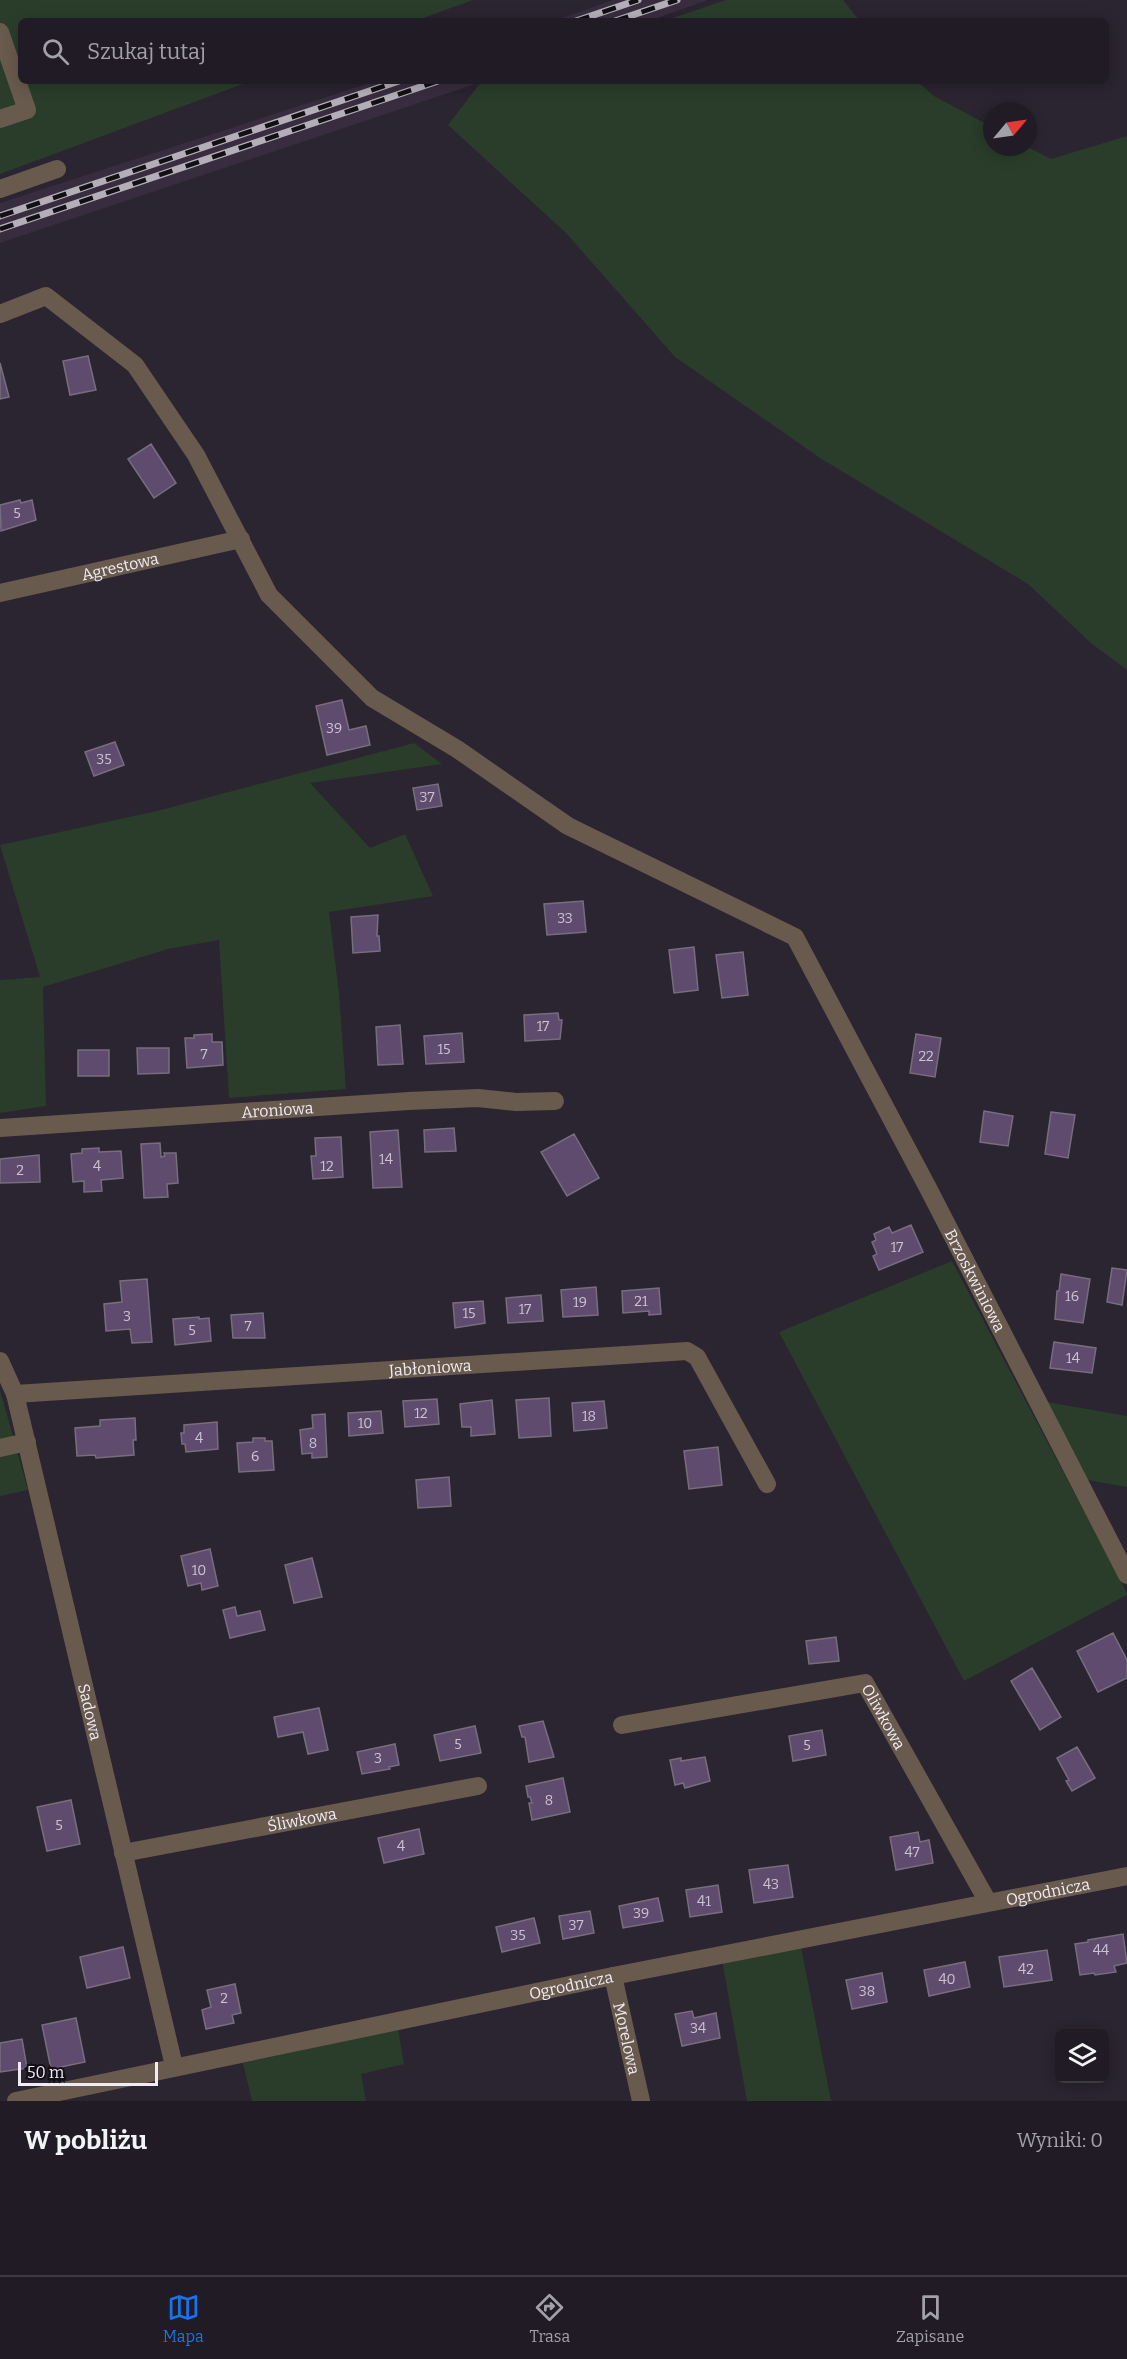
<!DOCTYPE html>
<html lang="pl">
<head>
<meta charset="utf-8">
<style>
	body { margin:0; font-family:Bitter,serif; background:#2d2832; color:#f1f3f6 }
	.controls { position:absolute; right:18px; bottom:18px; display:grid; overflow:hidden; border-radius:9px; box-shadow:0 3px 15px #0003 }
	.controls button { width:54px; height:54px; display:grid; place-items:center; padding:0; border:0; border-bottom:2px solid #3d3942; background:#201b25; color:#f1f3f6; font:30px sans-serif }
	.compass { position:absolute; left:983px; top:102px; width:54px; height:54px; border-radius:50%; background:#201b25; box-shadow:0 3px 15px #0003; rotate:61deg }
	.scale { position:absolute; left:18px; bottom:15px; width:140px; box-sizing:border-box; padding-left:6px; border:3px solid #f0ebf4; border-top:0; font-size:16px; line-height:21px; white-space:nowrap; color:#f0ebf4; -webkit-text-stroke:4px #120f15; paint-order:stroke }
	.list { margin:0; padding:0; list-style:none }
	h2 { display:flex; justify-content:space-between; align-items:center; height:78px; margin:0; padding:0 24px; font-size:26px }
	h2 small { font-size:20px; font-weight:400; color:#a2a1a7 }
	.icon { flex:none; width:33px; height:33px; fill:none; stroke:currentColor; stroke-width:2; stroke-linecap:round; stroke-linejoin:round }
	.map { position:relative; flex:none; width:1127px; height:2101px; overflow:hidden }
	.search { position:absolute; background:#201b25; box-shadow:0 3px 15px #0003; left:18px; right:18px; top:18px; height:66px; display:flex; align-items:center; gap:15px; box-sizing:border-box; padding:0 21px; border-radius:9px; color:#a2a1a7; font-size:22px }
	.sheet { height:174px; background:#201b25 }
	nav { display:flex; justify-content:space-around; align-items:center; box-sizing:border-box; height:84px; border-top:2px solid #3d3942; background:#201b25; font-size:16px; color:#a2a1a7 }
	nav a { display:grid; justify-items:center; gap:3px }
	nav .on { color:#1a73e8 }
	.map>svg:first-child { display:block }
	.built { fill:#382d3f }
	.green { fill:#2a3d2a }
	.building { fill:#5f4b6e; stroke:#776e7d; stroke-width:1.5 }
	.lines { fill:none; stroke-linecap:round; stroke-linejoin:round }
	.minor { stroke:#695a4e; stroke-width:18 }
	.rail-casing { stroke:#b3aeb8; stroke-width:7 }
	.rail { stroke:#120f15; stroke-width:4.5; stroke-dasharray:14; stroke-linecap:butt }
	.labels { text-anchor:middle; stroke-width:4.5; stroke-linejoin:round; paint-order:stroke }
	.number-label { font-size:14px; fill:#ccc3d2 }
	.street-label { font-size:16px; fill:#f0ebf4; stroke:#120f15 }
</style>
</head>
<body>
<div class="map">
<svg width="1127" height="2101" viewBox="0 0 1127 2101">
	<rect width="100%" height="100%" fill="#2b2431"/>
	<path class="built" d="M 613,0 L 708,0 L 649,21 L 554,21 Z
		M 376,81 L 484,81 L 0,243 L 0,203 Z"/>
	<path class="green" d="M 0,0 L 473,0 L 415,21 L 21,21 L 21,81 L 251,81 L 0,174 Z
		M 726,0 L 843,0 L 860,21 L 664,21 Z
		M 485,81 L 917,81 L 934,96 L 992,127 L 992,147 L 1028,147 L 1051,159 L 1127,136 L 1127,670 L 1092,644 L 1028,584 L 820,458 L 675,357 L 566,233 L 448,125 L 481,82 Z
		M 414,743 L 442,764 L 310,783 L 370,848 L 405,834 L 433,896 L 329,912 L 339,993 L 346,1089 L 229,1098 L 219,940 L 168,949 L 43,987 L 46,1106 L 0,1113 L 0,980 L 40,977 L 0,845 L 157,811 Z
		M 952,1261 L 1127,1593 L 1127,1595 L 964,1681 L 779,1332 Z
		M 0,1390 L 28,1490 L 0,1496 Z
		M 1047,1402 L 1127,1416 L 1127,1487 L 1087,1480 Z
		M 801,1947 L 831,2101 L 747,2101 L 722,1960 Z
		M 398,2029 L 404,2064 L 361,2074 L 366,2101 L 252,2101 L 243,2063 Z"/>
	<path class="building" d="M 88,356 L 96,390 L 70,395 L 63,361 Z
		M 0,363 L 9,397 L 0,399 Z
		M 151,444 L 176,483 L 154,498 L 128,459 Z
		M 20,500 L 21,503 L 32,500 L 36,520 L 1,531 L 0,505 Z
		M 342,700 L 349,730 L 366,726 L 370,745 L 327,755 L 316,706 Z
		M 115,742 L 124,765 L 94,776 L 85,752 Z
		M 438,784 L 442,806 L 417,810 L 413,788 Z
		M 583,901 L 586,932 L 547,935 L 544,904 Z
		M 378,915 L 377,936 L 379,936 L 380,951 L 353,953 L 351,917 Z
		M 694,947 L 698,990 L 674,993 L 669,950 Z
		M 743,952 L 748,995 L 722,998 L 716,955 Z
		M 558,1013 L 559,1020 L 562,1020 L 560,1039 L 525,1041 L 524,1015 Z
		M 400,1025 L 403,1064 L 378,1065 L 376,1027 Z
		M 462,1033 L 464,1062 L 426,1064 L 424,1036 Z
		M 212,1034 L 212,1042 L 222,1042 L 223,1065 L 187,1068 L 185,1038 L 194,1038 L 194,1035 Z
		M 916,1034 L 941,1038 L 935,1077 L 910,1073 Z
		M 137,1048 L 169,1048 L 169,1073 L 138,1074 Z
		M 78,1050 L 109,1050 L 109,1076 L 78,1076 Z
		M 984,1111 L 1013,1116 L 1008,1146 L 980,1142 Z
		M 1051,1112 L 1075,1115 L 1068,1158 L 1045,1154 Z
		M 454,1128 L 456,1151 L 425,1152 L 424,1130 Z
		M 398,1130 L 402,1187 L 373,1188 L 370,1132 Z
		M 574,1134 L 599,1178 L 567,1196 L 541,1152 Z
		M 341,1137 L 343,1177 L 313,1179 L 311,1156 L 316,1156 L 315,1138 Z
		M 160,1143 L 161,1157 L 165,1156 L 164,1153 L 176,1153 L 178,1183 L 167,1184 L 168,1197 L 144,1198 L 141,1144 Z
		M 99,1148 L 99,1152 L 121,1151 L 123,1178 L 101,1180 L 102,1191 L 84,1192 L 84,1181 L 73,1182 L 71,1154 L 82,1153 L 82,1149 Z
		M 39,1155 L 40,1182 L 0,1183 L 0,1159 Z
		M 911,1225 L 923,1252 L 879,1270 L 873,1256 L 877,1254 L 872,1242 L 876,1240 L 874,1234 L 889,1227 L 892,1233 Z
		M 1112,1268 L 1127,1270 L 1122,1305 L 1107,1302 Z
		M 1061,1274 L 1090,1279 L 1083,1323 L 1055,1319 L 1057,1291 L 1059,1291 Z
		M 147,1279 L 152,1342 L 132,1343 L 130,1329 L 106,1331 L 104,1304 L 122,1302 L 120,1281 Z
		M 596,1287 L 598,1315 L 563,1317 L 561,1290 Z
		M 659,1288 L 661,1314 L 649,1315 L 649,1311 L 623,1313 L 622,1291 Z
		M 541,1295 L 543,1321 L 508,1323 L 506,1298 Z
		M 483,1301 L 485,1323 L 455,1328 L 453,1303 Z
		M 263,1313 L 265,1338 L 233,1338 L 231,1315 Z
		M 199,1317 L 199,1319 L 209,1318 L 211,1341 L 175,1345 L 173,1319 Z
		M 1054,1342 L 1096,1348 L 1092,1373 L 1050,1368 Z
		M 549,1398 L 551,1436 L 519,1438 L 516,1400 Z
		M 437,1399 L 439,1424 L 405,1427 L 403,1401 Z
		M 492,1400 L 495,1434 L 471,1436 L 471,1427 L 462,1427 L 460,1404 Z
		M 604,1401 L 607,1428 L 574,1431 L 572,1403 Z
		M 381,1411 L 383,1433 L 349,1436 L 348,1413 Z
		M 325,1414 L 327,1457 L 312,1458 L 312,1453 L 302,1454 L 300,1430 L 313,1428 L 312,1415 Z
		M 135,1418 L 136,1440 L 133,1440 L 134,1455 L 96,1458 L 95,1455 L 77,1456 L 75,1428 L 100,1426 L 100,1420 Z
		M 217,1422 L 218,1449 L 186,1452 L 185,1444 L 182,1444 L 181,1433 L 184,1433 L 184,1425 Z
		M 253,1438 L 265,1438 L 265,1441 L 272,1441 L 274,1470 L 239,1472 L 237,1443 L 253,1442 Z
		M 718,1447 L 722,1485 L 689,1489 L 684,1451 Z
		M 449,1477 L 451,1506 L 418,1508 L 416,1480 Z
		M 210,1549 L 218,1586 L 202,1590 L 201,1583 L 188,1586 L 181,1556 Z
		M 312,1558 L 322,1597 L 294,1603 L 285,1565 Z
		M 235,1607 L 237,1616 L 260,1611 L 265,1630 L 230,1638 L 223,1610 Z
		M 1113,1633 L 1127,1660 L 1127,1678 L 1098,1692 L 1077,1651 Z
		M 836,1637 L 839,1661 L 809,1664 L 806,1641 Z
		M 1032,1668 L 1061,1717 L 1040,1730 L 1011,1681 Z
		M 319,1708 L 328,1750 L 308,1754 L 303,1732 L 278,1737 L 274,1717 Z
		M 543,1721 L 554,1757 L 529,1762 L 525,1737 L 522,1737 L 519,1726 Z
		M 475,1726 L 481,1753 L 440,1761 L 434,1735 Z
		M 822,1730 L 826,1755 L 793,1761 L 789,1736 Z
		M 395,1744 L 399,1765 L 389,1767 L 390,1769 L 362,1774 L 357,1752 Z
		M 1077,1747 L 1095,1778 L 1072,1791 L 1066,1781 L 1069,1780 L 1057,1758 Z
		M 705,1757 L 710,1781 L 685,1788 L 683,1783 L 675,1785 L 670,1760 L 681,1758 L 681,1761 Z
		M 563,1778 L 570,1812 L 532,1820 L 529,1803 L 532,1803 L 530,1797 L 528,1797 L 526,1786 Z
		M 71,1800 L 80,1844 L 47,1851 L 37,1807 Z
		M 419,1829 L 424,1854 L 384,1863 L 378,1838 Z
		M 918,1832 L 920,1842 L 929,1840 L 933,1863 L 896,1870 L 890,1837 Z
		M 788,1865 L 793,1897 L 754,1903 L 749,1870 Z
		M 718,1885 L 722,1912 L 690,1917 L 686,1890 Z
		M 658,1898 L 663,1921 L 623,1928 L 619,1906 Z
		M 590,1911 L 594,1933 L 563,1939 L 559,1916 Z
		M 534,1918 L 540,1943 L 502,1952 L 496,1927 Z
		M 1123,1934 L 1127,1963 L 1114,1966 L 1116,1972 L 1095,1975 L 1094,1973 L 1080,1975 L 1075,1944 L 1088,1942 L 1088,1940 Z
		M 123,1947 L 130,1978 L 87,1988 L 80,1957 Z
		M 1047,1950 L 1052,1980 L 1004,1987 L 999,1957 Z
		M 965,1962 L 970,1987 L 929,1996 L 924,1970 Z
		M 882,1973 L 887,2002 L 852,2009 L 846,1980 Z
		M 235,1984 L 241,2013 L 232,2015 L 234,2023 L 206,2029 L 202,2010 L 211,2007 L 207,1990 Z
		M 692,2011 L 694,2018 L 716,2013 L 720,2038 L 682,2046 L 675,2014 Z
		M 76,2018 L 85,2062 L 51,2069 L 42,2025 Z
		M 22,2039 L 27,2068 L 0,2072 L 0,2043 Z"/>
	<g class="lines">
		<g class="minor">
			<path d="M 0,32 L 27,110 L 0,119"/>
			<path d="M 0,189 L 57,169"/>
			<path id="s1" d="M 0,314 L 46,296 L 135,365 L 196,455 L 269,595 L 372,698 L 457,749 L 568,826 L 795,937 L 928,1188 L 1127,1575"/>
			<path id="s2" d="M 0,593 L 241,539"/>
			<path id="s3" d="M 0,1128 L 409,1101 L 478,1098 L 516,1102 L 555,1101"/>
			<path id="s4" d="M 0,1361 L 15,1394 L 174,2066"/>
			<path id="s5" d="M 15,1394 L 687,1351 L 697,1357 L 767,1484"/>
			<path d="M 0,1448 L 27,1442"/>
			<path id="s6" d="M 622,1725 L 865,1683 L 988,1902"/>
			<path id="s7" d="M 123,1853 L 478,1786"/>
			<path id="s8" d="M 613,1976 L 641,2101"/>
			<path id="s9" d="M 16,2101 L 613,1976 L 1127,1876"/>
		</g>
		<defs>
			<path id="rail" d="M 576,21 L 638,0
				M 615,21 L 677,0
				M 0,216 L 399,81
				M 0,229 L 438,81"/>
		</defs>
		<use href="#rail" class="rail-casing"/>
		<use href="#rail" class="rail"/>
	</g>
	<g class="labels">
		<g class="number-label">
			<text x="17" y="518">5</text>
			<text x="334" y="733">39</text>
			<text x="104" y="764">35</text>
			<text x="427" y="802">37</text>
			<text x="565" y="923">33</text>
			<text x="543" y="1031">17</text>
			<text x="444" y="1054">15</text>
			<text x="204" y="1059">7</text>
			<text x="926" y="1061">22</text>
			<text x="386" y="1164">14</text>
			<text x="97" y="1171">4</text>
			<text x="327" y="1171">12</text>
			<text x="20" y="1175">2</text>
			<text x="897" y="1252">17</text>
			<text x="1072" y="1301">16</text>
			<text x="641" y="1306">21</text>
			<text x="580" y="1307">19</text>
			<text x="525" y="1314">17</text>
			<text x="469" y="1318">15</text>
			<text x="127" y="1321">3</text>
			<text x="248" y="1331">7</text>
			<text x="192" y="1335">5</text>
			<text x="1073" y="1363">14</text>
			<text x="421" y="1418">12</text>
			<text x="589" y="1421">18</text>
			<text x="365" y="1428">10</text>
			<text x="199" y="1443">4</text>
			<text x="313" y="1448">8</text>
			<text x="255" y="1461">6</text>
			<text x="199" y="1575">10</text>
			<text x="458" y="1749">5</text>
			<text x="807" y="1750">5</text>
			<text x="378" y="1763">3</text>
			<text x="549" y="1805">8</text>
			<text x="59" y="1830">5</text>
			<text x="401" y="1851">4</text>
			<text x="912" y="1857">47</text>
			<text x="771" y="1889">43</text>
			<text x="704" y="1906">41</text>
			<text x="641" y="1918">39</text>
			<text x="576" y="1930">37</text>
			<text x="518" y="1940">35</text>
			<text x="1101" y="1955">44</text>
			<text x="1026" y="1974">42</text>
			<text x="947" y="1984">40</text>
			<text x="867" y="1996">38</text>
			<text x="224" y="2003">2</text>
			<text x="698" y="2033">34</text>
		</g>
		<g class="street-label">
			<text dy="6" stroke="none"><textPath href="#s2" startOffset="123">Agrestowa</textPath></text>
			<text dy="6" stroke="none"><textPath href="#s3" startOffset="278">Aroniowa</textPath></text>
			<text dy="6" stroke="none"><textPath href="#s1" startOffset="1449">Brzoskwiniowa</textPath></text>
			<text dy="6" stroke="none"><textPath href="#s5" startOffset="416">Jabłoniowa</textPath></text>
			<text dy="6" stroke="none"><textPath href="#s4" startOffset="363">Sadowa</textPath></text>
			<text dy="6" stroke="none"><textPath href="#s6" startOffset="285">Oliwkowa</textPath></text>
			<text dy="6" stroke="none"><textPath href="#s7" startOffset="182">Śliwkowa</textPath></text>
			<text dy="6" stroke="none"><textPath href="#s9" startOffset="1053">Ogrodnicza</textPath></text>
			<text dy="6" stroke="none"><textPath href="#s9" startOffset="567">Ogrodnicza</textPath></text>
			<text dy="6" stroke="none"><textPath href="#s8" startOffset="64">Morelowa</textPath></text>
		</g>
	</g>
</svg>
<div class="controls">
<button><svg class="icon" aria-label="layers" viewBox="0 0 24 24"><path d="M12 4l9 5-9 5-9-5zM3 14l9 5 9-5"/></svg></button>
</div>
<svg class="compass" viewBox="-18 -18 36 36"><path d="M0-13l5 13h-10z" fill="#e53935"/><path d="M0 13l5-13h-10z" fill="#a2a1a7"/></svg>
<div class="scale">50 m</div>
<div class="search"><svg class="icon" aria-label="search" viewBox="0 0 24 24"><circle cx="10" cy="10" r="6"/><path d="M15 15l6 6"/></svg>Szukaj tutaj</div>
</div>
<section class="sheet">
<h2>W pobliżu<small>Wyniki: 0</small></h2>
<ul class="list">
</ul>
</section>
<nav>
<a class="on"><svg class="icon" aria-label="map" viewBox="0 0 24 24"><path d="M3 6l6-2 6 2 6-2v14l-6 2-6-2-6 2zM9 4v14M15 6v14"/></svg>Mapa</a>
<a><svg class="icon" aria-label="directions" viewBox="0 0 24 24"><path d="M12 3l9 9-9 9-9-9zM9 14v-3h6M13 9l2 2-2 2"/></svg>Trasa</a>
<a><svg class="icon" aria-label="saved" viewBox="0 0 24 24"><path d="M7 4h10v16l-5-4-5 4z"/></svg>Zapisane</a>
</nav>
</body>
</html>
